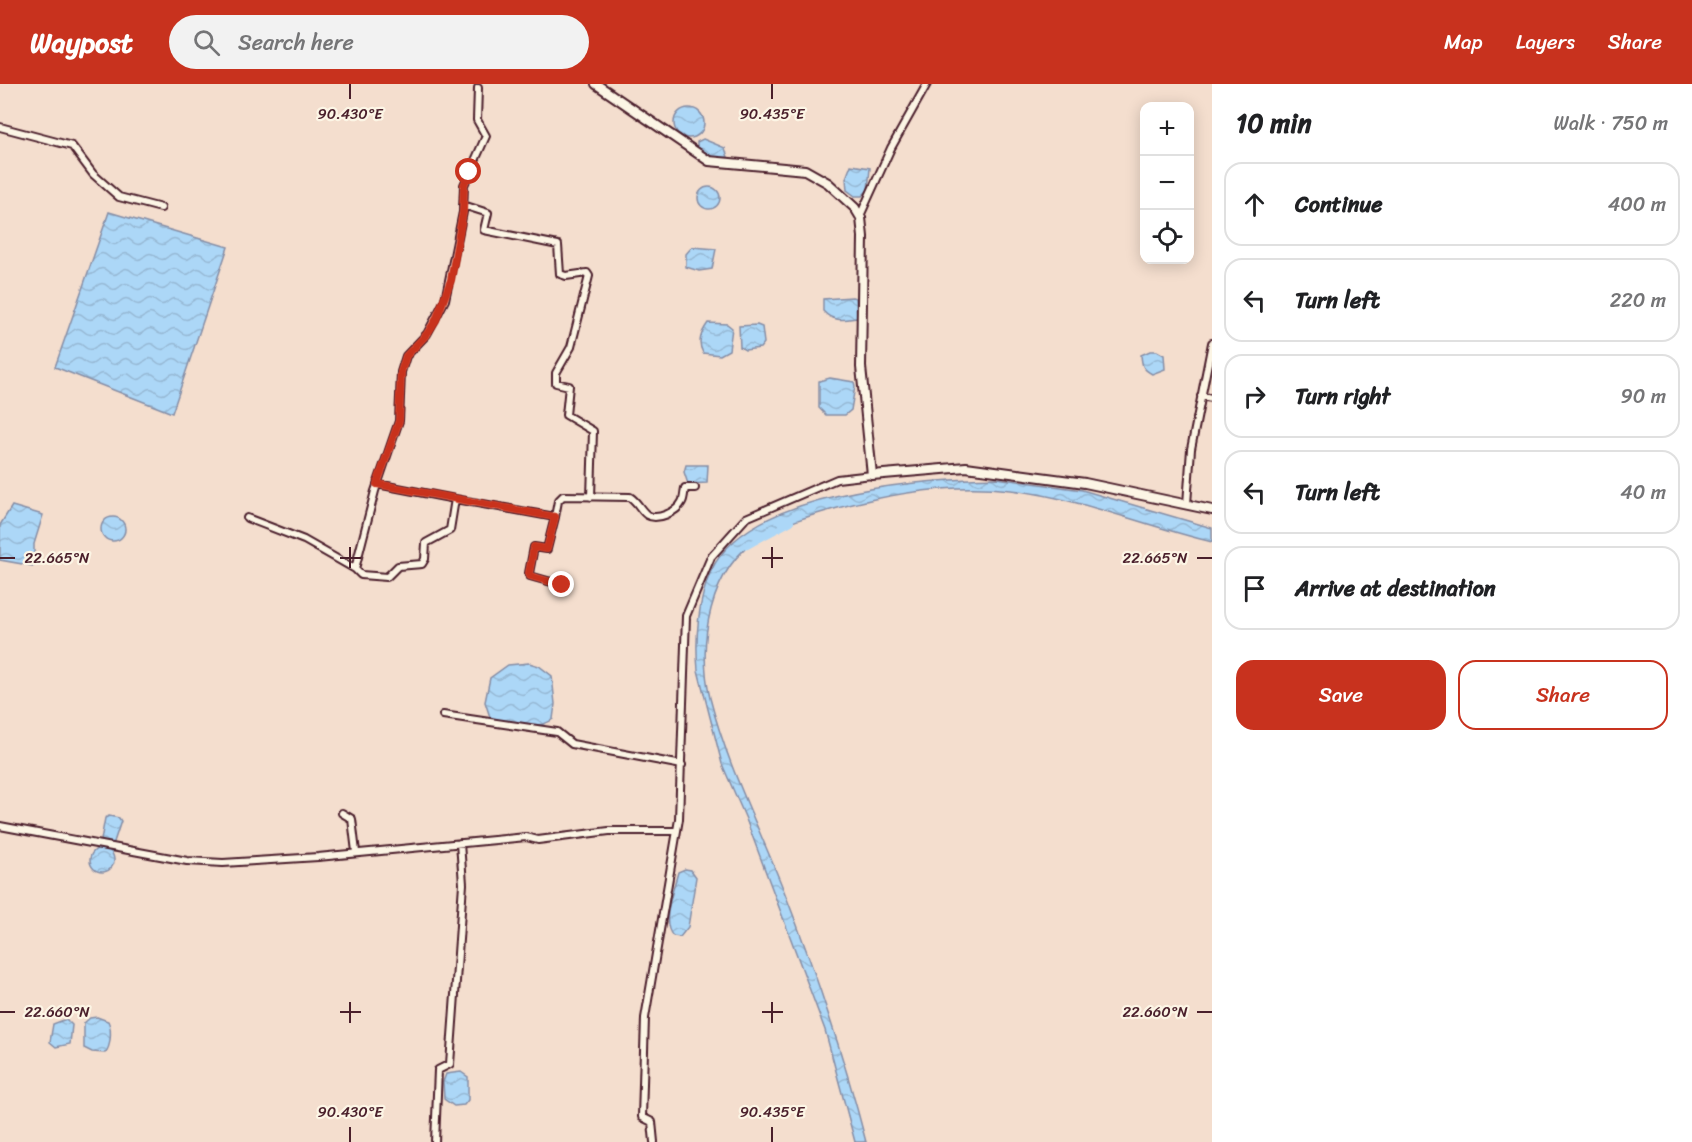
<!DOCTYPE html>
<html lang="en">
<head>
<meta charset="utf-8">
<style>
	body { margin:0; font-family:Sriracha,sans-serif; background:#f2f2f2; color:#202124 }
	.controls { position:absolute; right:18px; top:18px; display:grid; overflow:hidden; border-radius:12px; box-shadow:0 3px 15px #0003 }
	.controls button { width:54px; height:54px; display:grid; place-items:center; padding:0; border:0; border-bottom:2px solid #e0e0e0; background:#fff; color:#202124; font:30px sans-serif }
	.stop { position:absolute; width:18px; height:18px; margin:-14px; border:4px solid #c8321e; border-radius:50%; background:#fff }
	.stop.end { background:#c8321e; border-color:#fff; box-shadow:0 2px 6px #0008 }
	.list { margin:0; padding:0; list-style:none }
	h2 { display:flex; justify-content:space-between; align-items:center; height:78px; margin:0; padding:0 24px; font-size:26px }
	h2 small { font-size:20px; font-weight:400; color:#757577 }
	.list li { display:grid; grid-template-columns:39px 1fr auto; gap:18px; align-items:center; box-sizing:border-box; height:84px; margin:0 12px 12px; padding:0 12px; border:2px solid #e0e0e0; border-radius:18px }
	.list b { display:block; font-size:22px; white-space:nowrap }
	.list em { font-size:20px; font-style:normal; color:#757577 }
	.actions { display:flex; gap:12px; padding:18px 24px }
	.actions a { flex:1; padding:14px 0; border:2px solid #c8321e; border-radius:18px; text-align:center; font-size:21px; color:#c8321e }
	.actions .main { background:#c8321e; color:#fff }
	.icon { flex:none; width:33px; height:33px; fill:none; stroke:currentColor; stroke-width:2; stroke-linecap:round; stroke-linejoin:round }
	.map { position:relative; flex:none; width:1212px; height:1058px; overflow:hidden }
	header { display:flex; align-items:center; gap:36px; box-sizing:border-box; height:84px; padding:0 30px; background:#c8321e; color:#fff }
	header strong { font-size:28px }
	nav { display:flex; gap:33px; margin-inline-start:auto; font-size:21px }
	.search { width:420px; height:54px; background:#f2f2f2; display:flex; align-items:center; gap:15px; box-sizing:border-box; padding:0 21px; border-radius:33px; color:#757577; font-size:22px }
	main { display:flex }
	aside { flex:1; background:#fff }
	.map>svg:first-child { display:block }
	.water { fill:url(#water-waves); stroke:#858da5; stroke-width:1.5 }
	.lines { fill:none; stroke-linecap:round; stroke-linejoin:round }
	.canal { stroke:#acd7f7; stroke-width:6 }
	.minor-casing { stroke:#4a1f2b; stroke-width:10 }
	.major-casing { stroke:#4a1f2b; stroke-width:12 }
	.minor { stroke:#fcf5e5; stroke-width:6 }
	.major { stroke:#fcf5e5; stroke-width:8 }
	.route { stroke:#c8321e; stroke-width:8 }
	.ticks { fill:none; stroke:#4a1f2b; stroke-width:2 }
	.ticks-label { font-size:15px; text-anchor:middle; fill:#4a1f2b; stroke:#fcf5e5; stroke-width:4.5; stroke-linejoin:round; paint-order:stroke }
</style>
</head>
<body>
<header>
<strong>Waypost</strong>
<div class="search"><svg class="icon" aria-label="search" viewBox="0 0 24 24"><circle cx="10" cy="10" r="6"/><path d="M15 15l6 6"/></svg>Search here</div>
<nav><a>Map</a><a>Layers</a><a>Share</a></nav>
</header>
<main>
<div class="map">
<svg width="1212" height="1058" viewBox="0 0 1212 1058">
	<defs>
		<pattern id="water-waves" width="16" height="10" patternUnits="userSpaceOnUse" patternTransform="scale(1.5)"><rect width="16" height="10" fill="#acd7f7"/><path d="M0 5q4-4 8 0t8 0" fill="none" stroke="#96b8d4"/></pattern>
	</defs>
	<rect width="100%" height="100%" fill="#f4dece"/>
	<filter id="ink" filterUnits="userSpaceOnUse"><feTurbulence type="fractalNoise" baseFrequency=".0167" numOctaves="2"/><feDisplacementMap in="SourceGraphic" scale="12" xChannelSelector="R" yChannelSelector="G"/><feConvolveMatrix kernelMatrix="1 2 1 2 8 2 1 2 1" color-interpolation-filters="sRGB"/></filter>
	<g filter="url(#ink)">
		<path class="water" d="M674 39a15 15 0 1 1 30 0a15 15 0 1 1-30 0Z
			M 703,55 L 725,64 L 728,73 L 710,74 L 697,66 L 697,58 Z
			M 851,81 L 870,84 L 868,106 L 862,112 L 855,112 L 847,106 L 846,94 Z
			M698 114a11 11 0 1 1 22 0a11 11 0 1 1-22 0Z
			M 109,128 L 228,163 L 172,329 L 55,283 Z
			M 692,163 L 716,165 L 712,185 L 699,187 L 686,183 L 686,170 Z
			M 852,213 L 856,214 L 857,234 C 843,236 833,238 823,227 L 823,215 Z
			M 708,239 L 727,240 L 732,244 L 729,266 L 720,271 L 703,269 C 697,258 701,249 708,239 Z
			M 757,241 L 762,243 L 764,259 L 760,264 L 745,266 L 740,263 L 739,242 Z
			M 1150,267 L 1157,267 L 1164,271 L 1165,285 L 1152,290 C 1142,285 1142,281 1141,271 Z
			M 830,294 L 854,298 L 855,302 L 851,326 L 845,331 L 826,331 L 819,324 L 819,297 Z
			M 686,381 L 708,381 L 707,399 L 688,400 L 684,388 Z
			M 996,394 L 1082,406 L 1195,439 L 1212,444 L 1212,458 C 1145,442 1080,414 1011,406 C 952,399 892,409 834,425 C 809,432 784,439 761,453 C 709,484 697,559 710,614 C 727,681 759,743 784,807 C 816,889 844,973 866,1058 L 855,1058 L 825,946 L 746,735 L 722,680 L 698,586 C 695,555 698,516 711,487 C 748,407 919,396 996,394 Z
			M 12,422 L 43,431 L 34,460 L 34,482 L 0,476 L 0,441 Z
			M101 445a12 12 0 1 1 24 0a12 12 0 1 1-24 0Z
			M 529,579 L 539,582 L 552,592 L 555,620 L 553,635 C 538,648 506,639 490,633 L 485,618 L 490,594 L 508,581 Z
			M 109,732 L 119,734 L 121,737 L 113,761 L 101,756 L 105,734 Z
			M90 776a12 12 0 1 1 24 0a12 12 0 1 1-24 0Z
			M 685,785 L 691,786 L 696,793 L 688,843 L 680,853 L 673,852 C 660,839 674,804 678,788 Z
			M 97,933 L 108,937 C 112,945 111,963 105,969 L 92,968 L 84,964 L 84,939 L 90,934 Z
			M 66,935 L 72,941 L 70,960 L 56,963 L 50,958 L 53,940 Z
			M 461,988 L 468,993 L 468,1016 L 464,1021 L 454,1022 L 444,1015 L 443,998 L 446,990 Z"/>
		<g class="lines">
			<path class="canal" d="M 747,462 L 791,438"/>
			<defs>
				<path id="minor" d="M 478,4 L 477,36 L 486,52 L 464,101 L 463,128 L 445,216 L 427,250 L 406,272 L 401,288 L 399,337 L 375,407 L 355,485 L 361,491 L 387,493 L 398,482 L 422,480 L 425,475 L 426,459 L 450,446 L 455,415 L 555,433 L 547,465 L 534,463 L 529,489 L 530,492 L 562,501
					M 0,43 L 72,62 L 93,90 L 119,113 L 161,124
					M 463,121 L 488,129 L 484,146 L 558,161 L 560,190 L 566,192 L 587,189 L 589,192 L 571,263 L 556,289 L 556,299 L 569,302 L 566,331 L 593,347 L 591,413
					M 860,132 L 891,64 L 927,0
					M 1201,312 L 1212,314
					M 377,400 L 455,415
					M 1187,420 L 1191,365 L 1212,259
					M 555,433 L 558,417 L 563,412 L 630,413 C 638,418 640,426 647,431 C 657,437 677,428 682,418 C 684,415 684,408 685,404 L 695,404
					M 247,434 L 304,456 L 355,485
					M 443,631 L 557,648 L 572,660 L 682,681
					M 342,729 L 352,735 L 356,768
					M 0,742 L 187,777 L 223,779 L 318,773 L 526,753 L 538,756 L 609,747 L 677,747
					M 435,1058 L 438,986 L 450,980 L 463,800 L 460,759
					M 654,1058 L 652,1038 L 642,1033 L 645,934 L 679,735 L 686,532 L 711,473 L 746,434 L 837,395 L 872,391"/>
				<path id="major" d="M 596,0 L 709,77 L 805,86 L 828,99 L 855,124 L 861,134 L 863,153 L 861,283 L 872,391 L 966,383 L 1085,399 L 1212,426"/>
			</defs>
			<use href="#minor" class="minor-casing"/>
			<use href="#major" class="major-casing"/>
			<use href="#minor" class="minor"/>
			<use href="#major" class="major"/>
		</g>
	</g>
	<g class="lines" filter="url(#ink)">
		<path class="route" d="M 469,88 L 464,101 L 463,128 L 451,196 L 436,236 L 427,250 L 406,272 L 401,288 L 399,337 L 377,400 L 555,433 L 547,465 L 534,463 L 529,489 L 530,492 L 562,501"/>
	</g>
	<path class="ticks" d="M 350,0 L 350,15M 772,0 L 772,15M 350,463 L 350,484M 772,463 L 772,484M 0,474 L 15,474M 340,474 L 361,474M 762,474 L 783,474M 1197,474 L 1212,474M 350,918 L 350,939M 772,918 L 772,939M 0,928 L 15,928M 340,928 L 361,928M 762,928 L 783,928M 1197,928 L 1212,928M 350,1043 L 350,1058M 772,1043 L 772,1058"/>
	<g class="ticks-label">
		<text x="350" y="35">90.430°E</text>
		<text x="772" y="35">90.435°E</text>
		<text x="57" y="479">22.665°N</text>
		<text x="1155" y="479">22.665°N</text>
		<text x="57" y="933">22.660°N</text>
		<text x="1155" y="933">22.660°N</text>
		<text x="350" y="1033">90.430°E</text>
		<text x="772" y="1033">90.435°E</text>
	</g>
</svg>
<div class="controls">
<button>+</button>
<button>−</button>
<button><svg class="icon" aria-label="locate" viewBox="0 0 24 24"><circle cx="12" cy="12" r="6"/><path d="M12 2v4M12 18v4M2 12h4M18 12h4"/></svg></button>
</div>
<div class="stop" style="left:469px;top:88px"></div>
<div class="stop end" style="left:562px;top:501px"></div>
</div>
<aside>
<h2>10 min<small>Walk · 750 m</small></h2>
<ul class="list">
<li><svg class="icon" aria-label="ahead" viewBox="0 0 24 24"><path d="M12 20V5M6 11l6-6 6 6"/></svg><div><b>Continue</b></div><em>400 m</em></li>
<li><svg class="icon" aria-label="left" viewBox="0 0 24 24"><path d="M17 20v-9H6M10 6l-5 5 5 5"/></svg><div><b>Turn left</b></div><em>220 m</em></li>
<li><svg class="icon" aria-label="right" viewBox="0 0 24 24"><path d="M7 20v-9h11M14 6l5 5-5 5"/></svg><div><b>Turn right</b></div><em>90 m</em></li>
<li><svg class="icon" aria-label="left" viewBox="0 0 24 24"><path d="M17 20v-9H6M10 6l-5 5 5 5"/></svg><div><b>Turn left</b></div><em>40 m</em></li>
<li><svg class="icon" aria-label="arrive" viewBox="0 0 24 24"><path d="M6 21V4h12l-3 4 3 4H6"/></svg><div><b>Arrive at destination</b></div></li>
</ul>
<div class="actions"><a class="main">Save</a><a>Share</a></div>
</aside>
</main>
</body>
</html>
